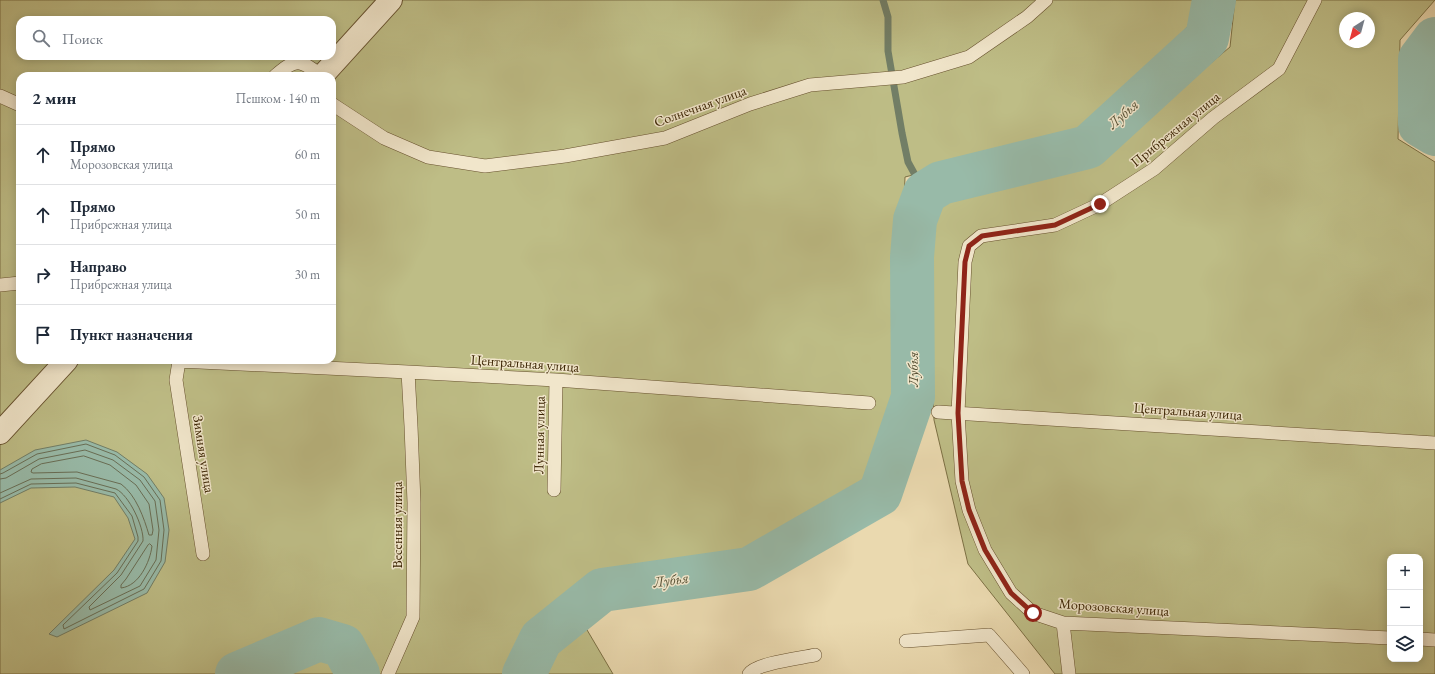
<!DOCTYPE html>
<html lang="ru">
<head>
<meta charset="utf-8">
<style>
	body { margin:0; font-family:"EB Garamond",serif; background:#f2f2f3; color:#1f2937 }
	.controls { position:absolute; right:12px; bottom:12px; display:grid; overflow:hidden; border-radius:8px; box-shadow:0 2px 10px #0003 }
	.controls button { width:36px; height:36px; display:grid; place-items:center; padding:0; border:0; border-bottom:1px solid #e0e1e3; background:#fff; color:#1f2937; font:20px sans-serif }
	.compass { position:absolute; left:1339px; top:12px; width:36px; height:36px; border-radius:50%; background:#fff; box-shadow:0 2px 10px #0003; rotate:216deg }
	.stop { position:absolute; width:12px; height:12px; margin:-9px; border:3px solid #8f2418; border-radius:50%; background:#fff }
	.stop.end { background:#8f2418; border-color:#fff; box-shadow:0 1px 4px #0008 }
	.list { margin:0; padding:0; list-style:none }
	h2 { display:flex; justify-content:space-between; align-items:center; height:52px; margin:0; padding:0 16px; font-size:17px }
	h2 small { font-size:13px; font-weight:400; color:#747a83 }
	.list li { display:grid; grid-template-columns:26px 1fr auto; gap:12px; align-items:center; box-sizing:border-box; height:60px; padding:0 16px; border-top:1px solid #e0e1e3 }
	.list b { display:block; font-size:15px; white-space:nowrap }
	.list p { margin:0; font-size:13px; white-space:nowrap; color:#747a83 }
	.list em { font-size:13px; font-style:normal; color:#747a83 }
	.icon { flex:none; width:22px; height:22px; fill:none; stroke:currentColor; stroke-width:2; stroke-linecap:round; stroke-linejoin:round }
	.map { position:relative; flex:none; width:1435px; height:674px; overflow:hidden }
	.search { position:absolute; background:#fff; box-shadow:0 2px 10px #0003; left:16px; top:16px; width:320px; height:44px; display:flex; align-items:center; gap:10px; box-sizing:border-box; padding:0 14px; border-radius:12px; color:#747a83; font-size:15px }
	.panel { position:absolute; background:#fff; box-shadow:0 2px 10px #0003; left:16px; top:72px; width:320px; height:292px; border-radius:12px }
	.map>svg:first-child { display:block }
	.green { fill:#bebd86; stroke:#7c7044; fill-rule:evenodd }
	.water { fill:#98baa8; stroke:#727e66 }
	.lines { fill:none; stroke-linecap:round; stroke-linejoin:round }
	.shore { stroke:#696e55; stroke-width:1 }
	.stream { stroke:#727e66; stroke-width:7 }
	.river { stroke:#98baa8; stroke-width:44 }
	.service-casing { stroke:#66502d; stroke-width:14 }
	.minor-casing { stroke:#66502d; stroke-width:24 }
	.service { stroke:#f1e6cb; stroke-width:13 }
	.minor { stroke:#f1e6cb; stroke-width:22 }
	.route { stroke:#8f2418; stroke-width:5 }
	.labels { text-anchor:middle; stroke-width:3; stroke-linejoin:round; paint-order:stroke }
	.street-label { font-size:14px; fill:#3a2302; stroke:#f1e6cb }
	.water-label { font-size:15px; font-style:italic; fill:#565034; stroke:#f1e6cb }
</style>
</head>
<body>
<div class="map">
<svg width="1435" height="674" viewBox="0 0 1435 674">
	<rect width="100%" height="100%" fill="#ead9af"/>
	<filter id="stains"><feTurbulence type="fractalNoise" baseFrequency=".005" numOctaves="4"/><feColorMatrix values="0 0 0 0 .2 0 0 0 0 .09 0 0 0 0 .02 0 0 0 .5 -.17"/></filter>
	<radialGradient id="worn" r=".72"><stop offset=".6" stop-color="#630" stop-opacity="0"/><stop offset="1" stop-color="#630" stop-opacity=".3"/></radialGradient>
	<path class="green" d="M 0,0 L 1194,0 L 1188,26 L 1088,131 L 905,177 L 897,387 L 866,486 L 746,558 L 601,573 L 570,601 L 613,674 L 0,674 ZM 20,20 L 332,20 L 332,56 L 20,56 ZM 20,76 L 332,76 L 332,360 L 20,360 Z
		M 1235,0 L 1435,0 L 1400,40 L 1398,139 L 1435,162 L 1435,674 L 1055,674 L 968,564 L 934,420 L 926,259 L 940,202 L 1092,163 L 1230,47 ZM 1345,18 L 1369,18 L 1369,42 L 1345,42 ZM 1390,557 L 1420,557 L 1420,659 L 1390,659 Z"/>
	<path class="water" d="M 86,440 L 117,452 L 147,474 L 164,498 L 169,530 L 165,562 L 147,593 L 57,637 L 49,634 L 114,570 L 135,539 L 128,518 L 114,497 L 75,487 L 31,488 L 0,503 L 0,470 L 35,450 Z"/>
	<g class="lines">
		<path class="shore" d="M 84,456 L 110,465 L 136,485 L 149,504 L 153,530 L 152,535 L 149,535 C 144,518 136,495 121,484 L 77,472 L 33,473 L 31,472 L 32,469 L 41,464 Z
			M 0,474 L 3,473 L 37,454 L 86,444 L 115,455 L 144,477 L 160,500 L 164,530 L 161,561 L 144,589 L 64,629 L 63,625 L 117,573 L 138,541 L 138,537 L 132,516 L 115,493 L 76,483 L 31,484 L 0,499
			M 0,479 L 6,478 L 39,459 L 85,450 L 113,460 L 140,480 L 155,501 L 159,530 L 156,560 L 140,586 L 90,610 L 89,607 L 121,575 L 143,541 C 144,527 129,495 116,489 L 76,478 L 31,479 L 0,493
			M 150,544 L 152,546 C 150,562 139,586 121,588 L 121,585 L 126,579 L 148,545 Z"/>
		<path class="stream" d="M 883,0 L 888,17 L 888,51 L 902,133 L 908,162 L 925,193"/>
		<path class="river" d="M 1435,39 L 1420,59 L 1420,125 L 1435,134
			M 237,674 L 319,639 L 343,646 L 358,674
			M 524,674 L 541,639 L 602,590 L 749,569 L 880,494 L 913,397 L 912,257 L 915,220 L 925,193 L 941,183 L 1088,147 L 1207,38 L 1214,0"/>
		<defs>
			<path id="service" d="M 1315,0 L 1279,69 L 1213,118 L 1154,169 L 1100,204 L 1055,225 L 981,236 L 969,246 L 965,262 L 958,413 L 962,481 L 969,510 L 985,550 L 1011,593 L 1033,613 L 1063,623 L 1390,638
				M 275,76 C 297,57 300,60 322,76
				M 0,96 L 20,105
				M 332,104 L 384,138 L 428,157 L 485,166 L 565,156 L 665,138 L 750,104 L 810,85 L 903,77 L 969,57 L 1027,17 L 1046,0
				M 0,285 L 20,283
				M 177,360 L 179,361 L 176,380 L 203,554
				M 179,361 L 408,372 L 556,380 L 869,403
				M 938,412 L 1435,443
				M 554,490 L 556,380
				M 1063,623 L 1069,674
				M 1420,639 L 1435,640
				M 906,641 L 989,635 L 1023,674
				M 388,674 L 413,617 L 414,503 L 411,426 L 408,372
				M 749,674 C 756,663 802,658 815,655"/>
			<path id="minor" d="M 322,76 L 391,0
				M 0,433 L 67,360"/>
		</defs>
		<use href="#service" class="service-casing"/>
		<use href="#minor" class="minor-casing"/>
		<use href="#service" class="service"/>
		<use href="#minor" class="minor"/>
	</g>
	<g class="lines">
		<path class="route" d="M 1033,613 L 1011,593 L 985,550 L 969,510 L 962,481 L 958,413 L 965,262 L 969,246 L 982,236 L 1055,225 L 1100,204"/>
	</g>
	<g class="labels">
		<g class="street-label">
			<text transform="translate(700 106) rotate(-20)" y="5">Солнечная улица</text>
			<text transform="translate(1175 129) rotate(-39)" y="5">Прибрежная улица</text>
			<text transform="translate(525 363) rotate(4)" y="5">Центральная улица</text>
			<text transform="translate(1188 411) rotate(4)" y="5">Центральная улица</text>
			<text transform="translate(539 435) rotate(-89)" y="5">Лунная улица</text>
			<text transform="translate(204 454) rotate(81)" y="5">Зимняя улица</text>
			<text transform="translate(397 525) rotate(-90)" y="5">Весенняя улица</text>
			<text transform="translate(1114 607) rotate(4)" y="5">Морозовская улица</text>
		</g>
		<g class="water-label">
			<text transform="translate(1123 114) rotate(-42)" y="5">Лубья</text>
			<text transform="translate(913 369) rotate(-90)" y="5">Лубья</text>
			<text transform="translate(671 580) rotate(-8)" y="5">Лубья</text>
		</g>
	</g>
	<rect width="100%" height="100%" filter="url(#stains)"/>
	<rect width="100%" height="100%" fill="url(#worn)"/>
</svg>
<div class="controls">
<button>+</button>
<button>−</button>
<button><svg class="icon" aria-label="layers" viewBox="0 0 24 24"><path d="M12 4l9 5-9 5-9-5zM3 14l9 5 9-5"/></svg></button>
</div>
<svg class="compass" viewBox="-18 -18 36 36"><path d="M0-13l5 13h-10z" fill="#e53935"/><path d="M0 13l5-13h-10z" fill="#747a83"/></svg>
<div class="stop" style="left:1033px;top:613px"></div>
<div class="stop end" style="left:1100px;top:204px"></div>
<div class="search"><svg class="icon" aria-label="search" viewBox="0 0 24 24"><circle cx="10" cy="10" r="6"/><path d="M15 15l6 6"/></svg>Поиск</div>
<section class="panel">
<h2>2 мин<small>Пешком · 140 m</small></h2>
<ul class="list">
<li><svg class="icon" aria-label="ahead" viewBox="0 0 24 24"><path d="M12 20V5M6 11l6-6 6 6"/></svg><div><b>Прямо</b><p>Морозовская улица</p></div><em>60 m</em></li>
<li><svg class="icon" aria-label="ahead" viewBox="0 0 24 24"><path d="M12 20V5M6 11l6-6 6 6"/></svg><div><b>Прямо</b><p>Прибрежная улица</p></div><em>50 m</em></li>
<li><svg class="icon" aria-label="right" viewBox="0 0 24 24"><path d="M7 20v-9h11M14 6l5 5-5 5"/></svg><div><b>Направо</b><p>Прибрежная улица</p></div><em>30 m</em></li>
<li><svg class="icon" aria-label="arrive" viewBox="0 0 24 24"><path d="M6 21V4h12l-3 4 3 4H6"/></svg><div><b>Пункт назначения</b></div></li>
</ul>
</section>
</div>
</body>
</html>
